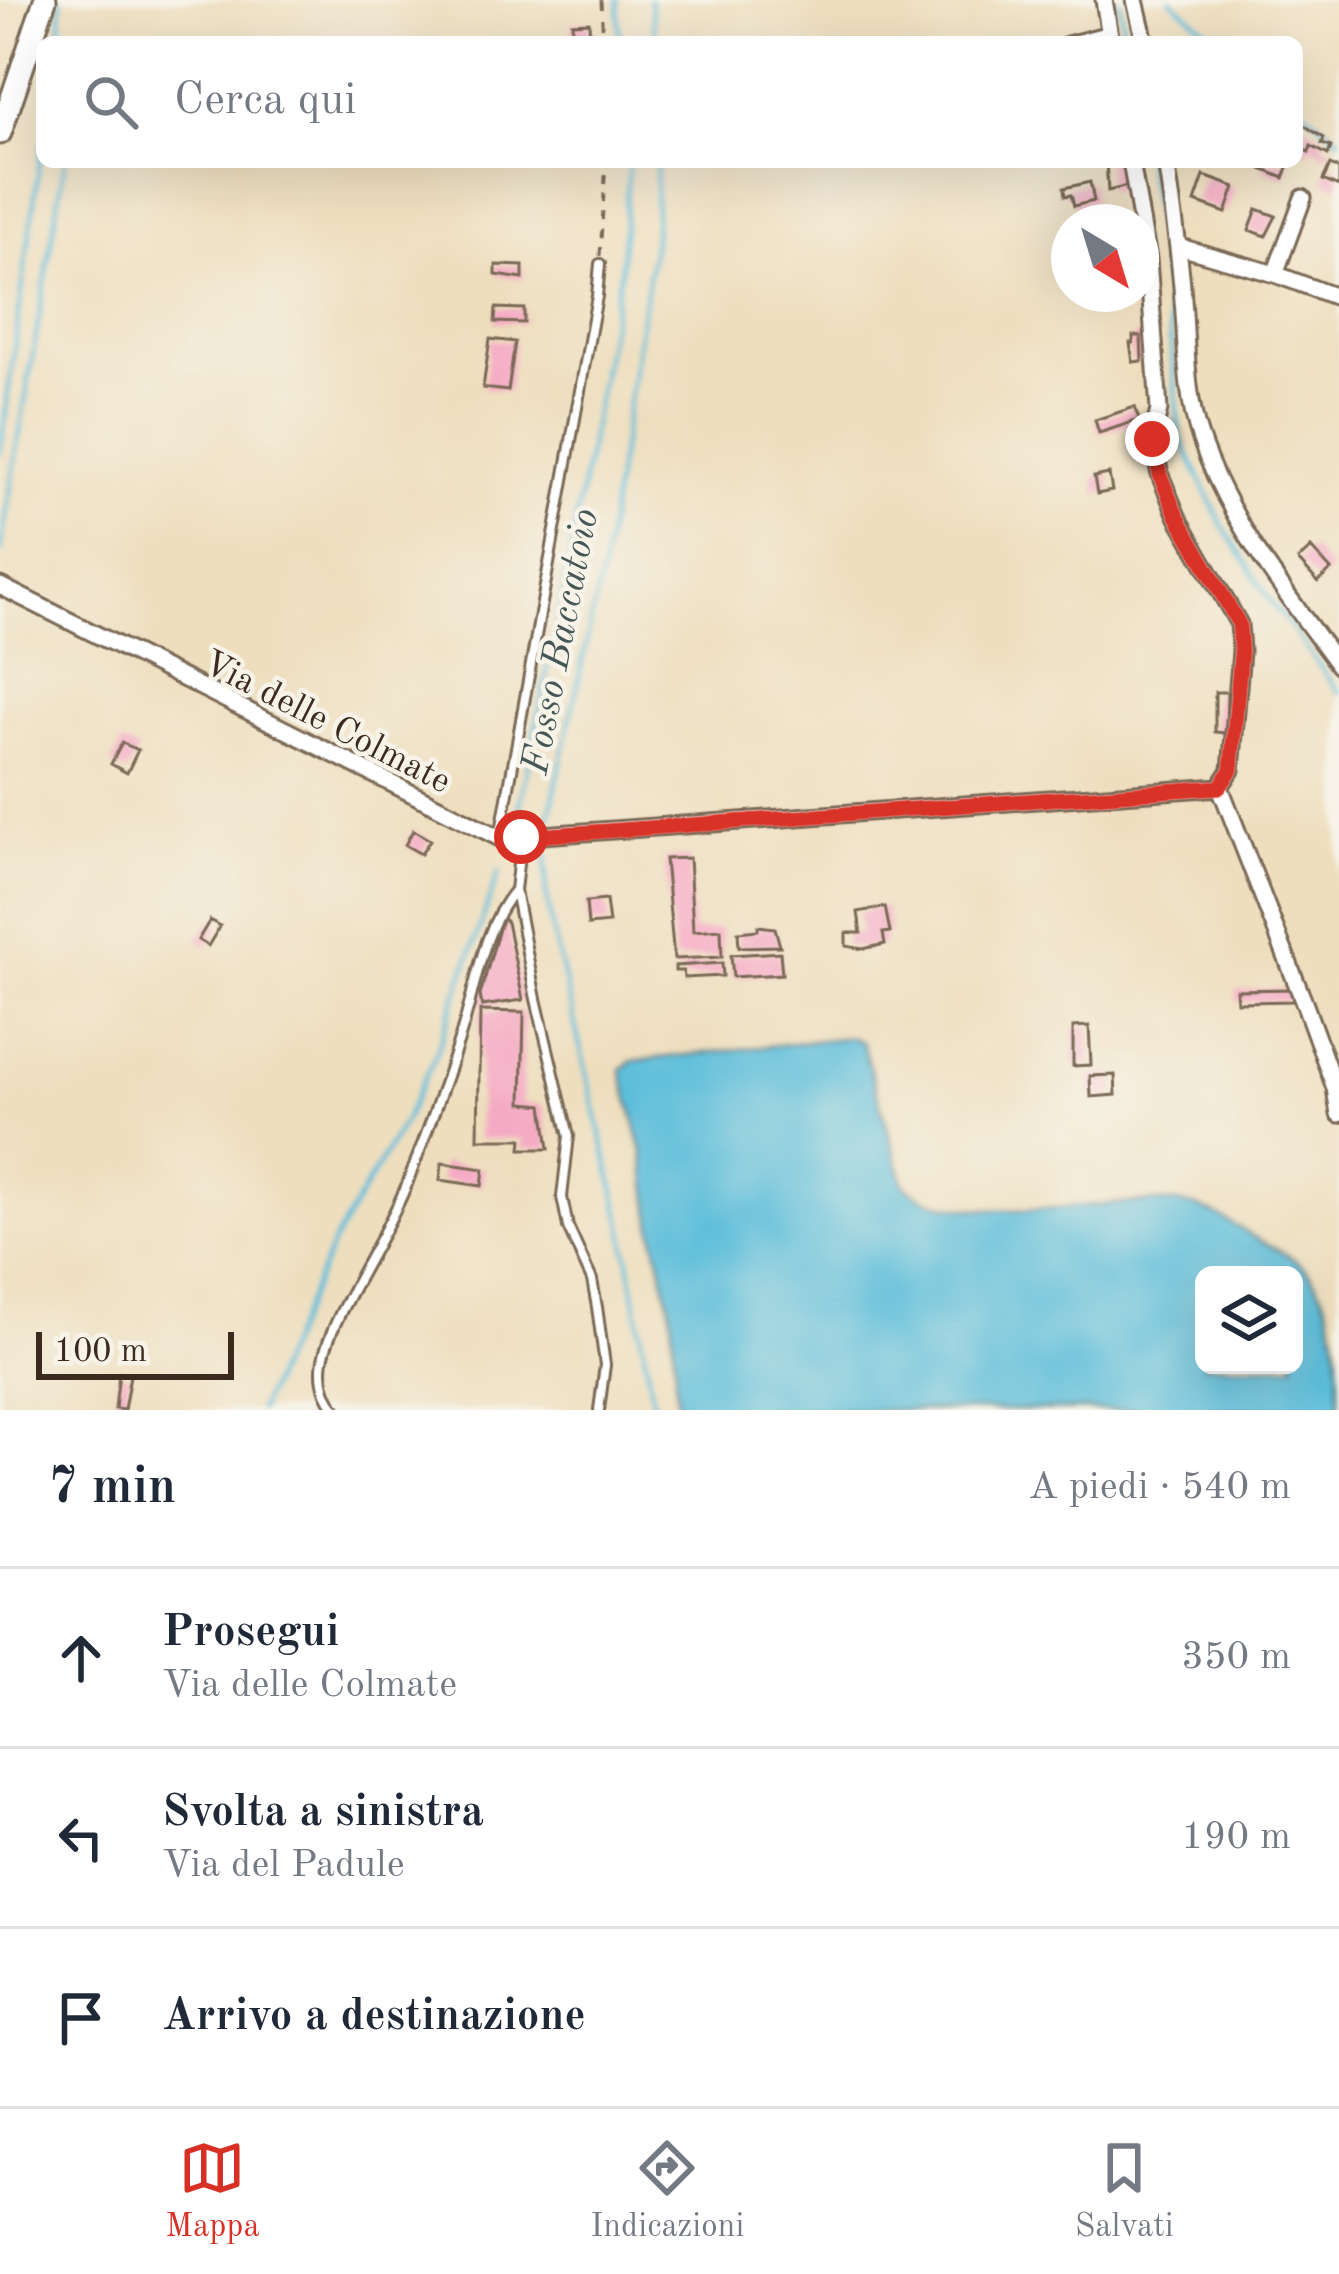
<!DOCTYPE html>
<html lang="it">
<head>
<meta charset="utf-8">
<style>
	body { margin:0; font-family:"Old Standard TT",serif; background:#f6f6f7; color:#1f2937 }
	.controls { position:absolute; right:36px; bottom:36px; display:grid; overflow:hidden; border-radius:18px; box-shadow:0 12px 48px #0002 }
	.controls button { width:108px; height:108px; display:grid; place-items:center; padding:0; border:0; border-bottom:3px solid #e0e1e3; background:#fff; color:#1f2937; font:60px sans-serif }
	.compass { position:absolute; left:1051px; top:204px; width:108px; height:108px; border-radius:50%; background:#fff; box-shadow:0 12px 48px #0002; rotate:142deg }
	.scale { position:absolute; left:36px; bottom:30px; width:198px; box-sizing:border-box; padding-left:12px; border:6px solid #3b2a1e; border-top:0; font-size:33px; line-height:42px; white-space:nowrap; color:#3b2a1e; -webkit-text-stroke:9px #f7f3e8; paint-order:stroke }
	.stop { position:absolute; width:36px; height:36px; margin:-27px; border:9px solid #d93025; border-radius:50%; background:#fff }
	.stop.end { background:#d93025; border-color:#fff; box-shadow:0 3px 12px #0008 }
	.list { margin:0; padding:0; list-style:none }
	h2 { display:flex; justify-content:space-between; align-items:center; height:156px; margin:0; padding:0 48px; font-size:51px }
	h2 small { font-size:39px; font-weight:400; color:#747a83 }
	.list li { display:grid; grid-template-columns:78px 1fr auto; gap:36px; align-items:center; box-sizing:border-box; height:180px; padding:0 48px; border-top:3px solid #e0e1e3 }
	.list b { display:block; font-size:45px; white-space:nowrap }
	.list p { margin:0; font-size:39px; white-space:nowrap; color:#747a83 }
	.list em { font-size:39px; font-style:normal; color:#747a83 }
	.icon { flex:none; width:66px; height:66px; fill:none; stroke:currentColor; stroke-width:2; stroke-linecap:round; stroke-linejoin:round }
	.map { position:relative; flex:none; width:1339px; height:1410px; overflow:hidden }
	.search { position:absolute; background:#fff; box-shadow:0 12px 48px #0002; left:36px; right:36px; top:36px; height:132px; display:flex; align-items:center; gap:30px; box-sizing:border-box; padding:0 42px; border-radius:18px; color:#747a83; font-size:45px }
	.sheet { height:696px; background:#fff }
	nav { display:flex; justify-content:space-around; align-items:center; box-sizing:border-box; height:168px; border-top:3px solid #e0e1e3; background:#fff; font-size:33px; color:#747a83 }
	nav a { display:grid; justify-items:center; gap:6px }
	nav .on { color:#d93025 }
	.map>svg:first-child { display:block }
	.water { fill:#5cbdda; stroke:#4c747c; stroke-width:3; fill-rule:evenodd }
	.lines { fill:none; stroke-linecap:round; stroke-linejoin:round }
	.stream { stroke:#5cbdda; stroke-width:4.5 }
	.building { fill:#f5aac4 }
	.lane-casing { stroke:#7a6956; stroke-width:14 }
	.street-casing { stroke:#7a6956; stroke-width:21 }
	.secondary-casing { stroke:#7a6956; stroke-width:27 }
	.path { stroke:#7a6956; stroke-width:3; stroke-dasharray:9 9; stroke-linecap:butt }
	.lane { stroke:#fff; stroke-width:8 }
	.street { stroke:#fff; stroke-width:15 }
	.secondary { stroke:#fff; stroke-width:21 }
	.route { stroke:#d93025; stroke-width:15 }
	.labels { text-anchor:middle; stroke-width:9; stroke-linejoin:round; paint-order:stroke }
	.street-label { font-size:36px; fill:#3b2a1e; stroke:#f7f3e8 }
	.water-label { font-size:39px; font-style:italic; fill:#455656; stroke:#f7f3e8 }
</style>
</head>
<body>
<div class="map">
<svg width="1339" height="1410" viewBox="0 0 1339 1410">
	<rect width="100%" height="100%" fill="#f7f3e8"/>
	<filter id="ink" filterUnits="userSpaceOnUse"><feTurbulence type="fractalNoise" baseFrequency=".00833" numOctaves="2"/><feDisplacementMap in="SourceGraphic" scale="24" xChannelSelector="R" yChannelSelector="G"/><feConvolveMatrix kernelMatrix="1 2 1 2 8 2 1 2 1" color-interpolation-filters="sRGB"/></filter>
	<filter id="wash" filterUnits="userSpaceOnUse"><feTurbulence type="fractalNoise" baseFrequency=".004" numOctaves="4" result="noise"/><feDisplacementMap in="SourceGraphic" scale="48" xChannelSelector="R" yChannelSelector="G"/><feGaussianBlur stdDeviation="2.7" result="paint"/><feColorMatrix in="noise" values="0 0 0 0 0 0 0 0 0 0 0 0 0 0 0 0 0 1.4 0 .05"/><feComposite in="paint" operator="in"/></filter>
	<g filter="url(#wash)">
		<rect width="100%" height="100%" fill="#eedebe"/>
		<path class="water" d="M 850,1037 L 862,1043 L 904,1184 C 948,1234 1117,1194 1184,1204 C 1210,1208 1237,1227 1259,1240 C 1272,1247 1288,1254 1299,1263 C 1339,1298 1339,1360 1339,1410 L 677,1410 L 672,1316 L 653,1229 L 643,1152 L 621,1069 L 633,1061 ZM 1204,1275 L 1294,1275 L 1294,1365 L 1204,1365 Z"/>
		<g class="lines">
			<path class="stream" d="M 61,0 L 61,42
				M 618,0 L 620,42
				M 650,0 L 656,42
				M 1119,0 L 1126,42
				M 1171,0 L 1222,42
				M 1297,104 L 1339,138
				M 1146,162 L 1162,252 L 1180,437 L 1222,524 L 1271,602 L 1339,692
				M 0,454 L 42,144
				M 0,552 L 65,162
				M 517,819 L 562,599 L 621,268 L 629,162
				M 547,828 L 602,569 L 654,240 L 657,162
				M 547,839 L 546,891 L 553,934 L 623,1225 L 654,1410
				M 259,1410 L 333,1243 L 404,1121 L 436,1054 L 499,872"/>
		</g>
		<g id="blocks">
			<path class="building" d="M 589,22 L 590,42 L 573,42 L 572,23 Z
				M 1302,124 L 1324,138 L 1322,144 L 1331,147 L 1328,155 L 1311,146 L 1309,152 L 1298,148 Z
				M 1106,162 L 1124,162 L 1128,186 L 1108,191 Z
				M 1264,162 L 1290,162 L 1284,178 L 1262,169 Z
				M 1330,165 L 1339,169 L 1339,187 L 1323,180 Z
				M 1204,176 L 1235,187 L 1226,213 L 1195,202 Z
				M 1090,182 L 1094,201 L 1074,206 L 1071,195 L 1065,196 L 1064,188 Z
				M 1257,209 L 1276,216 L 1266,236 L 1249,230 Z
				M 496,265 L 523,266 L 523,279 L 496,275 Z
				M 496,308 L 524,309 L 524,323 L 495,322 Z
				M 1133,336 L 1141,336 L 1142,361 L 1133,362 L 1130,343 L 1133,343 Z
				M 490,339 L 515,342 L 508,391 L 483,388 Z
				M 1135,407 L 1139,420 L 1099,433 L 1095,420 Z
				M 1109,474 L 1112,491 L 1097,494 L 1094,477 Z
				M 1311,548 L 1331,570 L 1318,582 L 1298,560 Z
				M 1215,692 L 1227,692 L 1226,733 L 1215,732 Z
				M 122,743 L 138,750 L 127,773 L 111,764 Z
				M 413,830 L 430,840 L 421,854 L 405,845 Z
				M 689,858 L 693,931 L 721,929 L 722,957 L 674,959 L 665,859 Z
				M 606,900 L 609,923 L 588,925 L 586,902 Z
				M 885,907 L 890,932 L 883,933 L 885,944 L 863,949 L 846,946 L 846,933 L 861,933 L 858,912 Z
				M 502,918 L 507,922 L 523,1000 L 482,1006 L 480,995 Z
				M 210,920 L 220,926 L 208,946 L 198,940 Z
				M 758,926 L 775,928 L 780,946 L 739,947 L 738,932 L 758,930 Z
				M 780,952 L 782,974 L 733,977 L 731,955 Z
				M 722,963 L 723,976 L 684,978 L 683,971 L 675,971 L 675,966 Z
				M 1292,989 L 1293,1001 L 1237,1002 L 1236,990 Z
				M 480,1011 L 524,1012 L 522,1103 L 543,1105 L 549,1149 L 521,1149 L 522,1139 L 478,1139 Z
				M 1089,1026 L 1091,1065 L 1073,1066 L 1073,1027 Z
				M 1115,1075 L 1116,1095 L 1091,1097 L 1090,1076 Z
				M 442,1163 L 484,1169 L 482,1186 L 440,1180 Z
				M 119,1373 L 130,1375 L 124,1410 L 115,1409 Z"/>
		</g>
	</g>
	<g filter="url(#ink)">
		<use href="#blocks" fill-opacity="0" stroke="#7a6956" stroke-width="3"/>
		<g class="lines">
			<defs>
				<path id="lane" d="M 1065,42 L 1107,31
					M 500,837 L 597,296 L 600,264
					M 521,839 L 515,890 L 536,999 L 569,1136 L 562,1197 L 568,1227 L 592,1280 L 597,1307 L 605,1365 L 599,1410
					M 336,1410 C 311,1379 324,1348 339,1316 C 360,1272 388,1230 407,1184 C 426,1136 444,1086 460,1037 C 476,988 481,931 514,891"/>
				<path id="street" d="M 1104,0 L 1111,42
					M 1135,0 L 1145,42
					M 1131,162 L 1148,259 L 1159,410 L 1152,439 L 1160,475 L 1177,516 L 1239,624 L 1241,651 L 1231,770 L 1220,787
					M 1166,162 C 1173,208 1180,253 1183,300 C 1187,345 1185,394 1200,437 C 1228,521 1288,596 1339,666
					M 1180,247 L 1275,274 L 1339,298
					M 1275,274 L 1303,198
					M 0,586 L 500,838 L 1220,787
					M 1220,787 L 1305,1005 L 1335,1088 L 1339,1114"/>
				<path id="secondary" d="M 0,133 L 45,0"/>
			</defs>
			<use href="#lane" class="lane-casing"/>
			<use href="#street" class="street-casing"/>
			<use href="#secondary" class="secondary-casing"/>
			<path class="path" d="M 601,0 L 603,42
				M 600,256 L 606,162"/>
			<use href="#lane" class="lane"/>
			<use href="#street" class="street"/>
			<use href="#secondary" class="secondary"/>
		</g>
	</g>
	<g class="lines" filter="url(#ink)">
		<path class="route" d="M 521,837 L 1220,787 L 1231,770 L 1241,652 L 1239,624 L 1177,516 L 1160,475 L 1152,439"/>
	</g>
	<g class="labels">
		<g class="street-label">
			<text transform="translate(328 720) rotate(27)" y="13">Via delle Colmate</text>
		</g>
		<g class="water-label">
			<text transform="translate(558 641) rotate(-79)" y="14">Fosso Baccatoio</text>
		</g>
	</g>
</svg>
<div class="controls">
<button><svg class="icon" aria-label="layers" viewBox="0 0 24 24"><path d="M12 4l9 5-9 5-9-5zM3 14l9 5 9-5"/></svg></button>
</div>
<svg class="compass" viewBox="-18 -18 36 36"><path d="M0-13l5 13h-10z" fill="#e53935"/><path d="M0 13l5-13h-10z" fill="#747a83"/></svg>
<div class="scale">100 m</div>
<div class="stop" style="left:521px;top:837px"></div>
<div class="stop end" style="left:1152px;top:439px"></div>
<div class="search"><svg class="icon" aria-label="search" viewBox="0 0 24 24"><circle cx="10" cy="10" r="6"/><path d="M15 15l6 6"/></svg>Cerca qui</div>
</div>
<section class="sheet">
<h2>7 min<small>A piedi · 540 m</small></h2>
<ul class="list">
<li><svg class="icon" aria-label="ahead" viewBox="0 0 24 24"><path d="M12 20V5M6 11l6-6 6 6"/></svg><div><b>Prosegui</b><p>Via delle Colmate</p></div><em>350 m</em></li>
<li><svg class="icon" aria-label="left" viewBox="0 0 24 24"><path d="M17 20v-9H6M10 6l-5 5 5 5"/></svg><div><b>Svolta a sinistra</b><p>Via del Padule</p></div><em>190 m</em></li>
<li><svg class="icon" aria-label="arrive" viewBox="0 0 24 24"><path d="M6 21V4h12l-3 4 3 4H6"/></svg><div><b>Arrivo a destinazione</b></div></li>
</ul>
</section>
<nav>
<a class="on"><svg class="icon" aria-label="map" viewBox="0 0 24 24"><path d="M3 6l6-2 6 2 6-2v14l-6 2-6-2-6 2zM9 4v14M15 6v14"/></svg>Mappa</a>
<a><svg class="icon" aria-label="directions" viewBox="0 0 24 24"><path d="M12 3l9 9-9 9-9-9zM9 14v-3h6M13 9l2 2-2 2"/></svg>Indicazioni</a>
<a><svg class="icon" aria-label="saved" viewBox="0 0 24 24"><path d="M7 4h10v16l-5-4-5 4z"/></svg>Salvati</a>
</nav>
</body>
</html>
